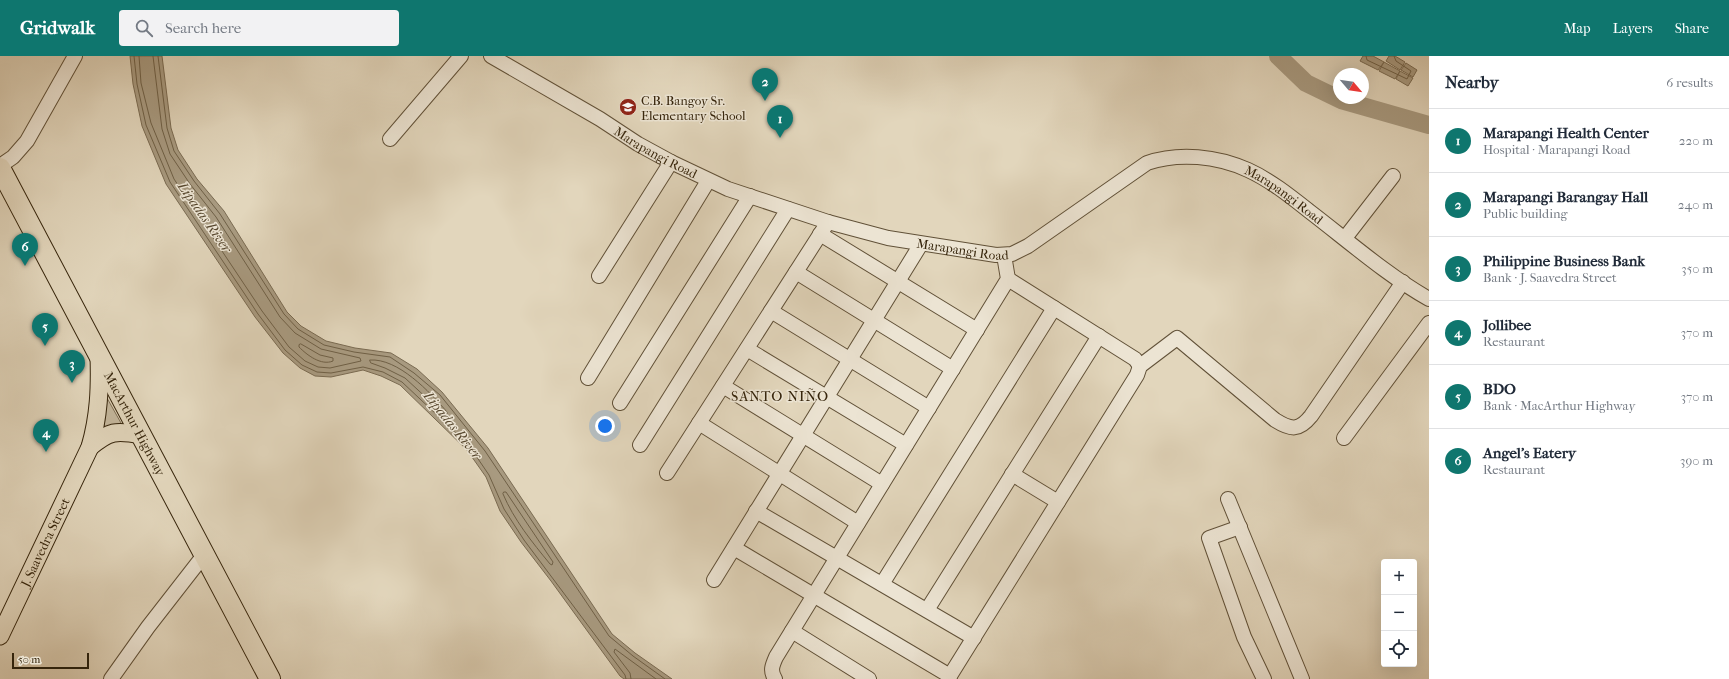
<!DOCTYPE html>
<html lang="en">
<head>
<meta charset="utf-8">
<style>
	body { margin:0; font-family:"IM FELL French Canon",serif; background:#f2f2f3; color:#1f2937 }
	.controls { position:absolute; right:12px; bottom:12px; display:grid; overflow:hidden; border-radius:4px; box-shadow:0 4px 16px #0002 }
	.controls button { width:36px; height:36px; display:grid; place-items:center; padding:0; border:0; border-bottom:1px solid #e0e1e3; background:#fff; color:#1f2937; font:20px sans-serif }
	.compass { position:absolute; left:1333px; top:12px; width:36px; height:36px; border-radius:50%; background:#fff; box-shadow:0 4px 16px #0002; rotate:119deg }
	.scale { position:absolute; left:12px; bottom:10px; width:77px; box-sizing:border-box; padding-left:4px; border:2px solid #36250c; border-top:0; font-size:11px; line-height:14px; white-space:nowrap; color:#36250c; -webkit-text-stroke:3px #ece4d3; paint-order:stroke }
	.you { position:absolute; left:605px; top:370px; width:14px; height:14px; margin:-10px; border:3px solid #fff; border-radius:50%; background:#1a73e8; box-shadow:0 0 0 6px #1a73e833 }
	.badge { display:grid; place-items:center; width:26px; height:26px; border-radius:50%; background:#0f766e; color:#fff; font-size:13px; font-weight:700 }
	.pin { position:absolute; translate:-50% -33px; filter:drop-shadow(0 1px 2px #0008) }
	.pin::after { content:''; position:absolute; top:21px; width:14px; height:12px; background:inherit; clip-path:polygon(0 0,100% 0,50% 100%) }
	.list { margin:0; padding:0; list-style:none }
	h2 { display:flex; justify-content:space-between; align-items:center; height:52px; margin:0; padding:0 16px; font-size:17px }
	h2 small { font-size:13px; font-weight:400; color:#747a83 }
	.list li { display:grid; grid-template-columns:26px 1fr auto; gap:12px; align-items:center; box-sizing:border-box; height:64px; padding:0 16px; border-top:1px solid #e0e1e3 }
	.list b { display:block; font-size:15px; white-space:nowrap }
	.list p { margin:0; font-size:13px; white-space:nowrap; color:#747a83 }
	.list em { font-size:13px; font-style:normal; color:#747a83 }
	.icon { flex:none; width:22px; height:22px; fill:none; stroke:currentColor; stroke-width:2; stroke-linecap:round; stroke-linejoin:round }
	.map { position:relative; flex:none; width:1429px; height:623px; overflow:hidden }
	header { display:flex; align-items:center; gap:24px; box-sizing:border-box; height:56px; padding:0 20px; background:#0f766e; color:#fff }
	header strong { font-size:19px }
	nav { display:flex; gap:22px; margin-inline-start:auto; font-size:14px }
	.search { width:280px; height:36px; background:#f2f2f3; display:flex; align-items:center; gap:10px; box-sizing:border-box; padding:0 14px; border-radius:4px; color:#747a83; font-size:15px }
	main { display:flex }
	aside { flex:1; background:#fff }
	.map>svg:first-child { display:block }
	.green { fill:#c5b89e; stroke:#7e6e55 }
	.water { fill:#a89a80; stroke:#7a6b52 }
	.lines { fill:none; stroke-linecap:round; stroke-linejoin:round }
	.shore { stroke:#6f6046; stroke-width:1 }
	.river { stroke:#a89a80; stroke-width:18 }
	.minor-casing { stroke:#615138; stroke-width:16 }
	.major-casing { stroke:#36250c; stroke-width:19 }
	.highway-casing { stroke:#36250c; stroke-width:22 }
	.minor { stroke:#ece4d3; stroke-width:14 }
	.major { stroke:#e2d6bc; stroke-width:17 }
	.highway { stroke:#e2d6bc; stroke-width:20 }
	.labels { text-anchor:middle; stroke-width:3; stroke-linejoin:round; paint-order:stroke }
	.poi-label { font-size:13px; fill:#36250c; stroke:#ece4d3; text-anchor:start }
	.street-label { font-size:13px; fill:#36250c; stroke:#ece4d3 }
	.water-label { font-size:14px; font-style:italic; fill:#58482f; stroke:#ece4d3 }
	.neighbourhood-label { font-size:14px; letter-spacing:1px; fill:#36250c; stroke:#ece4d3 }
</style>
</head>
<body>
<header>
<strong>Gridwalk</strong>
<div class="search"><svg class="icon" aria-label="search" viewBox="0 0 24 24"><circle cx="10" cy="10" r="6"/><path d="M15 15l6 6"/></svg>Search here</div>
<nav><a>Map</a><a>Layers</a><a>Share</a></nav>
</header>
<main>
<div class="map">
<svg width="1429" height="623" viewBox="0 0 1429 623">
	<rect width="100%" height="100%" fill="#e2d6bc"/>
	<filter id="stains"><feTurbulence type="fractalNoise" baseFrequency=".005" numOctaves="4"/><feColorMatrix values="0 0 0 0 .2 0 0 0 0 .09 0 0 0 0 .02 0 0 0 .5 -.17"/></filter>
	<radialGradient id="worn" r=".72"><stop offset=".6" stop-color="#630" stop-opacity="0"/><stop offset="1" stop-color="#630" stop-opacity=".3"/></radialGradient>
	<path class="green" d="M 107,342 L 121,367 L 104,372 Z"/>
	<path class="water" d="M 130,0 L 162,0 L 171,72 L 178,94 L 197,123 L 224,155 L 287,256 L 301,270 L 326,285 L 355,292 L 391,297 L 417,313 L 442,336 L 488,392 L 612,578 L 635,597 L 672,623 L 624,623 L 620,620 L 551,525 L 521,486 L 500,455 L 486,421 L 467,394 L 434,362 L 400,329 L 381,320 L 363,314 L 331,321 L 315,320 L 300,312 L 283,297 L 255,261 L 166,128 L 142,70 L 133,28 Z
		M 1363,0 L 1373,0 L 1384,6 L 1378,14 L 1360,5 Z
		M 1389,0 L 1395,0 L 1405,6 L 1400,14 L 1386,5 Z
		M 1384,6 L 1400,15 L 1395,23 L 1379,15 Z
		M 1406,7 L 1417,14 L 1413,21 L 1401,14 Z
		M 1400,15 L 1413,22 L 1408,30 L 1396,23 Z"/>
	<g class="lines">
		<path class="shore" d="M 134,0 L 137,28 L 146,69 L 170,126 L 258,258 L 285,294 L 302,309 L 317,316 L 331,317 L 363,311 L 383,316 L 402,326 L 437,359 L 470,391 L 489,419 L 504,453 L 524,484 L 625,619 L 626,623
			M 139,0 L 141,27 L 151,67 L 174,123 L 262,255 L 289,291 L 305,305 L 318,311 L 330,312 L 361,305 L 360,302 L 321,293 L 295,277 L 280,261 L 216,161 L 190,128 L 170,98 L 162,73 L 153,0
			M 158,0 L 167,72 L 174,95 L 194,125 L 220,158 L 284,258 L 298,273 L 324,289 L 354,296 L 390,301 L 414,317 L 440,339 L 485,395 L 609,580 L 633,600 L 665,623
			M 1366,0 L 1367,4 L 1407,23 L 1411,15 L 1396,5 L 1394,0
			M 301,288 L 320,299 L 333,302 L 333,305 C 321,310 307,299 299,291 L 299,289 Z
			M 370,304 C 398,302 430,336 447,356 L 447,358 L 444,358 L 405,322 L 385,312 L 371,307 Z
			M 504,436 L 506,436 L 553,506 L 552,509 L 550,508 C 532,486 514,464 503,438 Z
			M 631,623 L 630,617 L 614,596 L 615,593 L 656,623"/>
		<path class="river" d="M 1278,0 L 1306,27 L 1341,44 L 1429,69"/>
		<defs>
			<g id="minor">
				<path id="s1" d="M 491,0 L 600,63 L 638,88 L 671,106 L 728,133 L 828,166 L 888,182 L 996,199 L 1012,198 L 1028,190 L 1147,107 C 1179,96 1217,100 1248,114 C 1270,124 1290,140 1309,155 C 1347,184 1388,220 1429,243"/>
				<path d="M 390,83 L 461,0"/>
				<path d="M 0,110 L 13,101 L 27,85 L 75,0"/>
				<path d="M 820,178 L 977,274"/>
				<path d="M 1345,182 L 1393,120"/>
				<path d="M 796,216 L 953,313"/>
				<path d="M 599,220 L 671,106"/>
				<path d="M 1008,223 L 1135,303 L 1140,310"/>
				<path d="M 771,255 L 929,352"/>
				<path d="M 747,293 L 906,389"/>
				<path d="M 588,322 L 708,125"/>
				<path d="M 723,330 L 882,428"/>
				<path d="M 620,347 L 750,140"/>
				<path d="M 699,367 L 858,467"/>
				<path d="M 1344,382 L 1429,267"/>
				<path d="M 640,389 L 788,153"/>
				<path d="M 667,417 L 828,166"/>
				<path d="M 1012,418 L 1058,446"/>
				<path d="M 1228,443 L 1302,623"/>
				<path d="M 756,455 L 974,582"/>
				<path d="M 1240,471 L 1209,482 L 1244,581 L 1264,623"/>
				<path d="M 734,492 L 950,620"/>
				<path d="M 714,524 L 921,188"/>
				<path d="M 882,528 L 1054,252"/>
				<path d="M 927,554 L 1099,280"/>
				<path d="M 792,575 L 869,623"/>
				<path d="M 111,623 L 148,571 L 204,499"/>
				<path d="M 775,623 C 770,615 772,610 776,601 L 1008,223 L 1004,199"/>
				<path d="M 948,623 L 1137,319 L 1140,310 L 1177,282 L 1275,364 C 1291,374 1299,375 1311,360 L 1403,226"/>
			</g>
			<g id="major">
				<path d="M 90,391 C 109,375 116,374 141,379"/>
				<path id="s2" d="M 0,580 L 90,391 C 99,360 100,332 99,300"/>
			</g>
			<g id="highway">
				<path id="s3" d="M 0,112 L 270,623"/>
			</g>
		</defs>
		<use href="#minor" class="minor-casing"/>
		<use href="#major" class="major-casing"/>
		<use href="#highway" class="highway-casing"/>
		<use href="#minor" class="minor"/>
		<use href="#major" class="major"/>
		<use href="#highway" class="highway"/>
	</g>
	<defs>
		<symbol id="school-disc" viewBox="-11 -11 22 22"><circle r="9.5" fill="#8f2418" stroke="#ece4d3"/><path d="M0-5L7-2L0 1L-7-2ZM-4 1L0 2.5L4 1V4Q0 6-4 4Z" fill="#fff"/></symbol>
	</defs>
	<g fill-rule="evenodd">
		<use href="#school-disc" x="618" y="41" width="20" height="20"/>
	</g>
	<g class="labels">
		<g class="poi-label">
			<text x="641" y="49">C.B. Bangoy Sr.<tspan x="641" dy="15">Elementary School</tspan></text>
		</g>
		<g class="street-label">
			<text dy="5" stroke="none"><textPath href="#s1" startOffset="191">Marapangi Road</textPath></text>
			<text dy="5" stroke="none"><textPath href="#s1" startOffset="875">Marapangi Road</textPath></text>
			<text dy="5" stroke="none"><textPath href="#s1" startOffset="515">Marapangi Road</textPath></text>
			<text dy="5" stroke="none"><textPath href="#s3" startOffset="289">MacArthur Highway</textPath></text>
			<text dy="5" stroke="none"><textPath href="#s2" startOffset="104">J. Saavedra Street</textPath></text>
		</g>
		<g class="water-label">
			<text transform="translate(205 161) rotate(55)" y="5">Lipadas River</text>
			<text transform="translate(453 369) rotate(51)" y="5">Lipadas River</text>
		</g>
		<g class="neighbourhood-label">
			<text x="780" y="345">SANTO NIÑO</text>
		</g>
	</g>
	<rect width="100%" height="100%" filter="url(#stains)"/>
	<rect width="100%" height="100%" fill="url(#worn)"/>
</svg>
<div class="controls">
<button>+</button>
<button>−</button>
<button><svg class="icon" aria-label="locate" viewBox="0 0 24 24"><circle cx="12" cy="12" r="6"/><path d="M12 2v4M12 18v4M2 12h4M18 12h4"/></svg></button>
</div>
<svg class="compass" viewBox="-18 -18 36 36"><path d="M0-13l5 13h-10z" fill="#e53935"/><path d="M0 13l5-13h-10z" fill="#747a83"/></svg>
<div class="scale">50 m</div>
<div class="you"></div>
<div class="pin badge" style="left:780px;top:82px">1</div>
<div class="pin badge" style="left:765px;top:45px">2</div>
<div class="pin badge" style="left:72px;top:327px">3</div>
<div class="pin badge" style="left:46px;top:396px">4</div>
<div class="pin badge" style="left:45px;top:290px">5</div>
<div class="pin badge" style="left:25px;top:210px">6</div>
</div>
<aside>
<h2>Nearby<small>6 results</small></h2>
<ul class="list">
<li><span class="badge">1</span><div><b>Marapangi Health Center</b><p>Hospital · Marapangi Road</p></div><em>220 m</em></li>
<li><span class="badge">2</span><div><b>Marapangi Barangay Hall</b><p>Public building</p></div><em>240 m</em></li>
<li><span class="badge">3</span><div><b>Philippine Business Bank</b><p>Bank · J. Saavedra Street</p></div><em>350 m</em></li>
<li><span class="badge">4</span><div><b>Jollibee</b><p>Restaurant</p></div><em>370 m</em></li>
<li><span class="badge">5</span><div><b>BDO</b><p>Bank · MacArthur Highway</p></div><em>370 m</em></li>
<li><span class="badge">6</span><div><b>Angel's Eatery</b><p>Restaurant</p></div><em>390 m</em></li>
</ul>
</aside>
</main>
</body>
</html>
